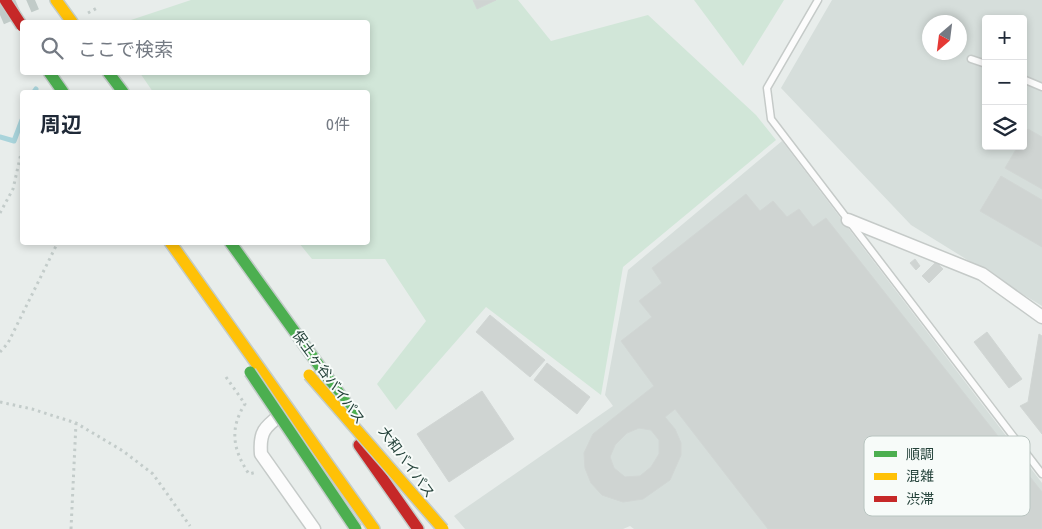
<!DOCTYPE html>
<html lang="ja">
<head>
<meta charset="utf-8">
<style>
	body { margin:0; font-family:"Fira Sans Condensed","Noto Sans JP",sans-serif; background:#f6f6f7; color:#1f2937 }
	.controls { position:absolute; right:15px; top:15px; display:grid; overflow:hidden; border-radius:5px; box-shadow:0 2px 8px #0003 }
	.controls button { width:45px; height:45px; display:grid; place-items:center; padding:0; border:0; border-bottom:1px solid #e0e1e3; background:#fff; color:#1f2937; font:25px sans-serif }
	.compass { position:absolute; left:922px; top:15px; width:45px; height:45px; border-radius:50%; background:#fff; box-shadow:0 2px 8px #0003; rotate:208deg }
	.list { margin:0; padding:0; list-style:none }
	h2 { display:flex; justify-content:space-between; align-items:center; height:65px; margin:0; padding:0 20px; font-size:21px }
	h2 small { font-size:16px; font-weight:400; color:#747a83 }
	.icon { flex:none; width:28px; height:28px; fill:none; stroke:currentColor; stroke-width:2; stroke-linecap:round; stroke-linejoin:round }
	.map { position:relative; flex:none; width:1042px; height:529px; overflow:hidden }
	.search { position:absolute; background:#fff; box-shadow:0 2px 8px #0003; left:20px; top:20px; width:350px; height:55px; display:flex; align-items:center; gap:12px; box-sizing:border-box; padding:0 18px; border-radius:5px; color:#747a83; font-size:19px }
	.panel { position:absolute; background:#fff; box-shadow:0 2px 8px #0003; left:20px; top:90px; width:350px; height:155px; border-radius:5px }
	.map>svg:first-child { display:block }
	.built { fill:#d6dedb; fill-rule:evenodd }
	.green { fill:#d1e6d8 }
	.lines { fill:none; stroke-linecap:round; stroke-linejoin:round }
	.stream { stroke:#a9d4db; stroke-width:5 }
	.building { fill:#cfd4d2; stroke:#d1d6d4; fill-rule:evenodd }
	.primary-tunnel { stroke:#c1cbc8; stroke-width:20; stroke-dasharray:20 10; stroke-linecap:butt }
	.lane-casing { stroke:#c5cac8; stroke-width:9 }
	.street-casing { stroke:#c5cac8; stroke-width:15 }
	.fast-casing { stroke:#c3ccc9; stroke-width:14 }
	.slow-casing { stroke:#c3ccc9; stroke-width:14 }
	.jam-casing { stroke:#c3ccc9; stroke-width:14 }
	.path { stroke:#c3ccca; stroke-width:3; stroke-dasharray:2.5 4; stroke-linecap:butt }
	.lane { stroke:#fcfcfc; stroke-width:6 }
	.street { stroke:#fcfcfc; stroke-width:12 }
	.fast { stroke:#4caf50; stroke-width:11 }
	.slow { stroke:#ffc107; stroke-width:11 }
	.jam { stroke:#c62828; stroke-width:11 }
	.fast-bridge-casing { stroke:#c3ccc9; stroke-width:14; stroke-linecap:butt }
	.slow-bridge-casing { stroke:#c3ccc9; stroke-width:14; stroke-linecap:butt }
	.jam-bridge-casing { stroke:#c3ccc9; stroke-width:14; stroke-linecap:butt }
	.fast-bridge { stroke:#4caf50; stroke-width:11 }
	.slow-bridge { stroke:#ffc107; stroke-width:11 }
	.jam-bridge { stroke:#c62828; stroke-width:11 }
	.labels { text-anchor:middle; stroke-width:4; stroke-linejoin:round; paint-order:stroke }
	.street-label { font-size:14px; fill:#24423a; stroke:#f7fbf9 }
	.key { fill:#f7fbf9; stroke:#b8c4c0; stroke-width:1 }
	.key-label { font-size:14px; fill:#24423a }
</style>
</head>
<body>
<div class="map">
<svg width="1042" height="529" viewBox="0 0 1042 529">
	<rect width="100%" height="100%" fill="#e8edeb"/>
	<path class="built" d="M 832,0 L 1042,0 L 1042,306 L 911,225 L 781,88 ZM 986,19 L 1023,19 L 1023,146 L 986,146 ZM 930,22 L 960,22 L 960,52 L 930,52 Z
		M 782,141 L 1042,483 L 1042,529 L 634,529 L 630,526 L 623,529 L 465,529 L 454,516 L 613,406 L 605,395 L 628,270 Z"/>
	<path class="green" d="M 191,0 L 518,0 L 551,41 L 648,15 L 756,115 L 776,140 L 623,267 L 601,395 L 486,307 L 396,410 L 377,384 L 426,321 L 385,259 L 312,259 L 299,243 L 368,242 L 368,92 L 153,92 L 140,73 L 368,72 L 368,22 L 125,22 Z
		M 694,0 L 784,0 L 743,66 Z"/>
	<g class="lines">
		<path class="stream" d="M 34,92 L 36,89
			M 0,137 L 14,141 L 22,120"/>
	</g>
	<path class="building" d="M 473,0 L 496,0 L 477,9 Z
		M 1028,129 L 1042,137 L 1042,189 L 1005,168 L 1018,146 L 1023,146 L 1023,136 Z
		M 1001,176 L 1042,200 L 1042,247 L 980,211 Z
		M 746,194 L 760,211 L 773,201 L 787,217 L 799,209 L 813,227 L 826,218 L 1042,492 L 1042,529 L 768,529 L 675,409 L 665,417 L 675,429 L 681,443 L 681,455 L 670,480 L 643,499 L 623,502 L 602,495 L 591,483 L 585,468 L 584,453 L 593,434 L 654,386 L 621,341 L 652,317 L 639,301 L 662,283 L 652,268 ZM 639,428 L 651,430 L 659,440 L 659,454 L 651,467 L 640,476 L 625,477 L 614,468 L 610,457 L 615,445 L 627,433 Z
		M 915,259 L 920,266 L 916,270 L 910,263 Z
		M 936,262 L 943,269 L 929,283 L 922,276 Z
		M 490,315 L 545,360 L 530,377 L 476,332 Z
		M 987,332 L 1022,379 L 1009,388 L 974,342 Z
		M 1039,334 L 1042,336 L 1042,434 L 1020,406 L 1028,402 Z
		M 547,363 L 590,397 L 577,414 L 534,380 Z
		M 482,391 L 514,439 L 449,482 L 417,434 Z"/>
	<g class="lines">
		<path class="primary-tunnel" d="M 0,15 L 35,0"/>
		<defs>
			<path id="lane" d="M 818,0 L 767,88 L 771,119 L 1042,474
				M 971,59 L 986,64
				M 1023,79 L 1042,87"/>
			<path id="street" d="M 848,220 L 982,274 L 1042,317
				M 283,413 C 265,427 259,431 261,454 L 314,529"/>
			<path id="fast" d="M 49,72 L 63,92
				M 108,72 L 123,92
				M 230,242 L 354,414"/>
			<path id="slow" d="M 56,0 L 72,22
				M 170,242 L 374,529"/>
			<path id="jam" d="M 359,445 L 418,529"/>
		</defs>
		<use href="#lane" class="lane-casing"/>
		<use href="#street" class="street-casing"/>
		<use href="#fast" class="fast-casing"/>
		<use href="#slow" class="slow-casing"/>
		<use href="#jam" class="jam-casing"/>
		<path class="path" d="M 88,13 L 97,8
			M 0,213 L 13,189 L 22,149
			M 0,352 L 8,343 L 58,242
			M 226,377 L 245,404 C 229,429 233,450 249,474 L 257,472
			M 0,402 L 32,409 L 76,423 L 123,451 L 153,474 L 190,526
			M 71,529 L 76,423"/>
		<use href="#lane" class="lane"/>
		<use href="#street" class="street"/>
		<use href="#fast" class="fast"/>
		<use href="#slow" class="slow"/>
		<use href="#jam" class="jam"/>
		<defs>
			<path id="fast-bridge" d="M 250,372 L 356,529"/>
			<path id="slow-bridge" d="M 309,375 L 443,529"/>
			<path id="jam-bridge" d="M 5,0 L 22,26"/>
		</defs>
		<use href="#fast-bridge" class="fast-bridge-casing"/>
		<use href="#slow-bridge" class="slow-bridge-casing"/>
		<use href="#jam-bridge" class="jam-bridge-casing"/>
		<use href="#fast-bridge" class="fast-bridge"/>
		<use href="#slow-bridge" class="slow-bridge"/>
		<use href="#jam-bridge" class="jam-bridge"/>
	</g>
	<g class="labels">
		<g class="street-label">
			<text transform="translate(329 377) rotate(54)" y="5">保土ヶ谷バイパス</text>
			<text transform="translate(407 462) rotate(54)" y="5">大和バイパス</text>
		</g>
	</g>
	<rect x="864" y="436" width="166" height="80" rx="8" class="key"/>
	<rect x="874" y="451" width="23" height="6" fill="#4caf50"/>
	<rect x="874" y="473" width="23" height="7" fill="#ffc107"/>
	<rect x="874" y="496" width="23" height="6" fill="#c62828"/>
	<g class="key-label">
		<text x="906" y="459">順調</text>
		<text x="906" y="481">混雑</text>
		<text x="906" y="504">渋滞</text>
	</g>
</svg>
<div class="controls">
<button>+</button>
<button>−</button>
<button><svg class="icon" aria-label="layers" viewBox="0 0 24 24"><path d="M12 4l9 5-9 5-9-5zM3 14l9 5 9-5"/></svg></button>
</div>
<svg class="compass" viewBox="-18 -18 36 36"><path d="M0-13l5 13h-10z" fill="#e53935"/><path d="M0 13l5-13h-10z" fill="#747a83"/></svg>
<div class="search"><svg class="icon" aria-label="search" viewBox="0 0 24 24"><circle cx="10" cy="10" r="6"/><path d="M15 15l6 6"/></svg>ここで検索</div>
<section class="panel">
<h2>周辺<small>0件</small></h2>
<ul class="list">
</ul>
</section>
</div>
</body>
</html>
